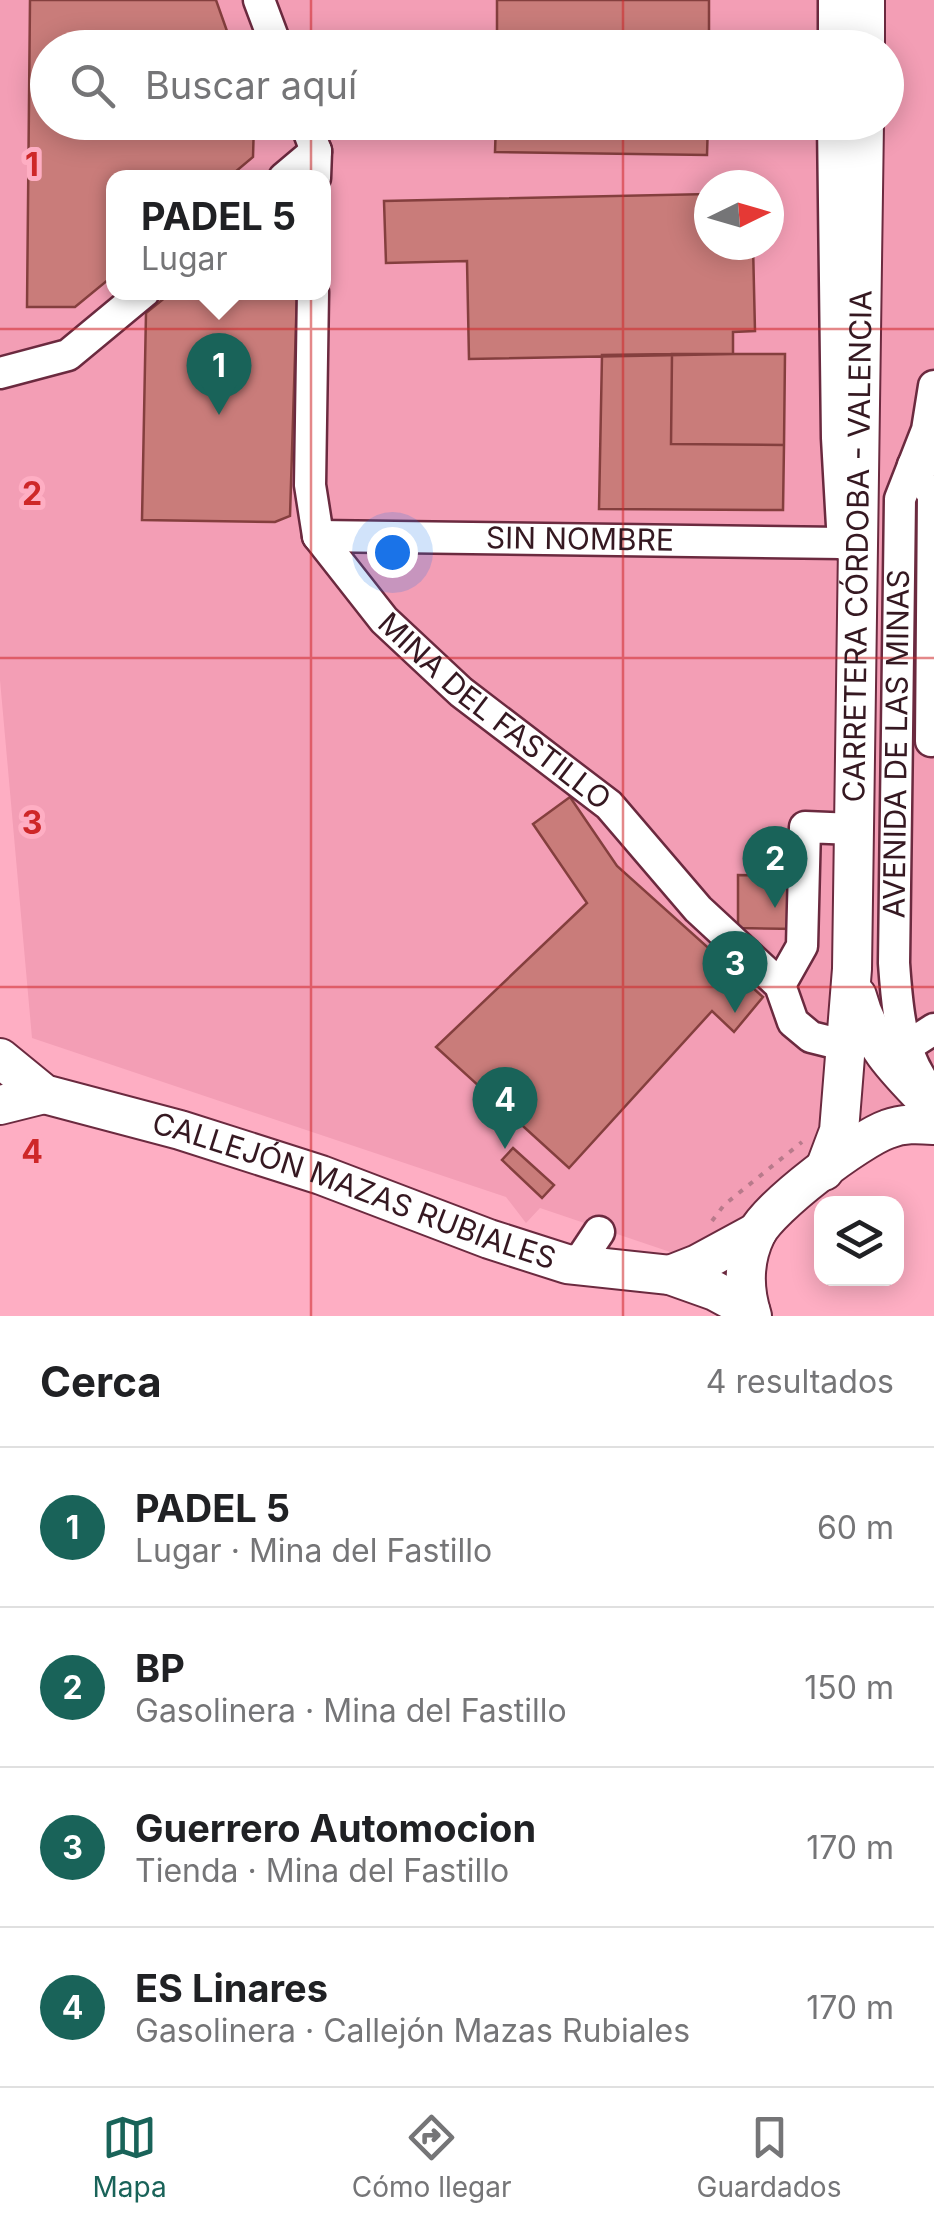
<!DOCTYPE html>
<html lang="es">
<head>
<meta charset="utf-8">
<style>
	body { margin:0; font-family:Inter,sans-serif; background:#f2f2f2; color:#202124 }
	.controls { position:absolute; right:30px; bottom:30px; display:grid; overflow:hidden; border-radius:20px; box-shadow:0 5px 25px #0003 }
	.controls button { width:90px; height:90px; display:grid; place-items:center; padding:0; border:0; border-bottom:2px solid #e0e0e0; background:#fff; color:#202124; font:50px sans-serif }
	.compass { position:absolute; left:694px; top:170px; width:90px; height:90px; border-radius:50%; background:#fff; box-shadow:0 5px 25px #0003; rotate:85deg }
	.you { position:absolute; left:392px; top:552px; width:35px; height:35px; margin:-25px; border:8px solid #fff; border-radius:50%; background:#1a73e8; box-shadow:0 0 0 15px #1a73e833 }
	.badge { display:grid; place-items:center; width:65px; height:65px; border-radius:50%; background:#196359; color:#fff; font-size:32px; font-weight:700 }
	.pin { position:absolute; translate:-50% -82px; filter:drop-shadow(0 2px 5px #0008) }
	.pin::after { content:''; position:absolute; top:52px; width:35px; height:30px; background:inherit; clip-path:polygon(0 0,100% 0,50% 100%) }
	.popup { position:absolute; left:106px; top:170px; width:225px; height:130px; box-sizing:border-box; display:grid; place-content:center; border-radius:20px; background:#fff; filter:drop-shadow(0 2px 8px #0005); font-size:32px; white-space:nowrap; color:#757577 }
	.popup b { font-size:38px; color:#202124 }
	.popup::after { content:''; position:absolute; left:50%; top:100%; margin-left:-20px; border:20px solid transparent; border-top-color:#fff }
	.list { margin:0; padding:0; list-style:none }
	h2 { display:flex; justify-content:space-between; align-items:center; height:130px; margin:0; padding:0 40px; font-size:42px }
	h2 small { font-size:32px; font-weight:400; color:#757577 }
	.list li { display:grid; grid-template-columns:65px 1fr auto; gap:30px; align-items:center; box-sizing:border-box; height:160px; padding:0 40px; border-top:2px solid #e0e0e0 }
	.list b { display:block; font-size:38px; white-space:nowrap }
	.list p { margin:0; font-size:32px; white-space:nowrap; color:#757577 }
	.list em { font-size:32px; font-style:normal; color:#757577 }
	.icon { flex:none; width:55px; height:55px; fill:none; stroke:currentColor; stroke-width:2; stroke-linecap:round; stroke-linejoin:round }
	.map { position:relative; flex:none; width:934px; height:1316px; overflow:hidden }
	.search { position:absolute; background:#fff; box-shadow:0 5px 25px #0003; left:30px; right:30px; top:30px; height:110px; display:flex; align-items:center; gap:25px; box-sizing:border-box; padding:0 35px; border-radius:55px; color:#757577; font-size:38px }
	.sheet { height:770px; background:#fff }
	nav { display:flex; justify-content:space-around; align-items:center; box-sizing:border-box; height:140px; border-top:2px solid #e0e0e0; background:#fff; font-size:28px; color:#757577 }
	nav a { display:grid; justify-items:center; gap:5px }
	nav .on { color:#196359 }
	.map>svg:first-child { display:block }
	.built { fill:#f39eb5; fill-rule:evenodd }
	.building { fill:#c97c7a; stroke:#843f3e; stroke-width:2.5 }
	.lines { fill:none; stroke-linecap:round; stroke-linejoin:round }
	.minor-casing { stroke:#6b2a3f; stroke-width:35 }
	.major-casing { stroke:#6b2a3f; stroke-width:42 }
	.path { stroke:#b87a8b; stroke-width:4; stroke-dasharray:5 8; stroke-linecap:butt }
	.minor { stroke:#fff; stroke-width:30 }
	.major { stroke:#fff; stroke-width:38 }
	.grid { fill:none; stroke:#ce2728; stroke-width:2.5; stroke-opacity:0.55 }
	.labels { text-anchor:middle; stroke-width:10; stroke-linejoin:round; paint-order:stroke }
	.street-label { font-size:30px; fill:#351821; stroke:#feaec3 }
	.grid-label { font-size:32px; text-anchor:middle; font-weight:bold; fill:#ce2728; stroke:#feaec3; stroke-width:10; stroke-linejoin:round; paint-order:stroke }
</style>
</head>
<body>
<div class="map">
<svg width="934" height="1316" viewBox="0 0 934 1316">
	<rect width="100%" height="100%" fill="#feaec3"/>
	<path class="built" d="M 0,0 L 934,0 L 934,1102 L 691,1259 L 540,1208 L 526,1223 L 506,1197 L 32,1038 L 0,680 ZM 48,48 L 886,48 L 886,122 L 48,122 ZM 114,178 L 324,178 L 324,292 L 114,292 ZM 709,185 L 769,185 L 769,245 L 709,245 Z"/>
	<path class="building" d="M 30,0 L 216,0 L 233,48 L 48,48 L 48,122 L 254,122 L 253,157 L 228,178 L 114,178 L 114,275 L 75,307 L 27,307 Z
		M 497,0 L 709,0 L 709,48 L 497,48 Z
		M 496,122 L 708,122 L 707,155 L 495,152 Z
		M 709,194 L 709,245 L 753,245 L 755,331 L 733,332 L 733,354 L 469,359 L 467,261 L 386,263 L 384,201 Z
		M 172,292 L 297,292 L 290,516 L 275,522 L 142,520 L 146,313 Z
		M 672,354 L 785,354 L 784,445 L 671,444 Z
		M 672,354 L 671,444 L 784,445 L 783,510 L 599,509 L 602,355 Z
		M 570,797 L 617,866 L 763,997 L 734,1032 L 712,1011 L 569,1168 L 436,1047 L 587,903 L 533,824 Z
		M 738,875 L 800,876 L 799,929 L 738,928 Z
		M 513,1148 L 554,1185 L 542,1198 L 502,1160 Z"/>
	<g class="lines">
		<defs>
			<g id="minor">
				<path d="M 259,0 L 277,48"/>
				<path d="M 834,48 L 834,0"/>
				<path d="M 305,122 L 316,151 L 315,178"/>
				<path d="M 833,122 L 837,438 L 843,544"/>
				<path d="M 284,178 L 316,151"/>
				<path id="s1" d="M 313,292 L 310,485 L 318,536 L 384,620 L 461,692 L 609,805 L 698,909 L 780,985 L 793,1022 L 811,1037 L 847,1046"/>
				<path d="M 0,373 L 68,355 L 144,292"/>
				<path d="M 926,463 L 913,465 L 933,495 L 931,741"/>
				<path id="s2" d="M 318,536 L 843,543"/>
				<path d="M 780,985 L 802,946 L 805,827 L 854,829"/>
				<path d="M 906,1047 L 934,1029"/>
				<path id="s3" d="M 926,1086 C 900,1050 897,1007 894,963 L 900,499 L 927,430 L 934,386"/>
				<path d="M 577,1265 L 599,1232"/>
			</g>
			<g id="major">
				<path d="M 865,48 L 865,0"/>
				<path d="M 857,996 C 870,1045 900,1073 934,1108"/>
				<path id="s4" d="M 0,1058 L 44,1094 L 180,1130 L 321,1175 L 489,1239 L 567,1264 L 670,1275 L 715,1291 L 750,1310"/>
				<path d="M 0,1105 L 44,1094"/>
				<path id="s5" d="M 824,1171 L 839,1131 L 852,969 L 864,122"/>
				<path d="M 670,1275 L 698,1264 L 757,1232"/>
				<path d="M 752,1316 C 743,1288 743,1261 756,1234 C 770,1206 859,1139 888,1129 C 903,1123 918,1124 934,1125"/>
			</g>
		</defs>
		<use href="#minor" class="minor-casing"/>
		<use href="#major" class="major-casing"/>
		<path class="path" d="M 890,105 L 890,65
			M 712,1221 L 724,1205 L 802,1142"/>
		<use href="#minor" class="minor"/>
		<use href="#major" class="major"/>
	</g>
	<path class="grid" d="M 311,0 L 311,48M 623,0 L 623,48M 311,122 L 311,1316M 623,122 L 623,1316M 0,329 L 934,329M 0,658 L 934,658M 0,987 L 934,987"/>
	<g class="labels">
		<g class="street-label">
			<text dy="10" stroke="none"><textPath href="#s2" startOffset="262">SIN NOMBRE</textPath></text>
			<text dy="10" stroke="none"><textPath href="#s5" startOffset="628">CARRETERA CÓRDOBA - VALENCIA</textPath></text>
			<text dy="10" stroke="none"><textPath href="#s1" startOffset="495">MINA DEL FASTILLO</textPath></text>
			<text dy="10" stroke="none"><textPath href="#s3" startOffset="348">AVENIDA DE LAS MINAS</textPath></text>
			<text dy="10" stroke="none"><textPath href="#s4" startOffset="382">CALLEJÓN MAZAS RUBIALES</textPath></text>
		</g>
	</g>
	<g class="grid-label">
		<text x="32" y="176">1</text>
		<text x="32" y="505">2</text>
		<text x="32" y="834">3</text>
		<text x="32" y="1163">4</text>
	</g>
</svg>
<div class="controls">
<button><svg class="icon" aria-label="layers" viewBox="0 0 24 24"><path d="M12 4l9 5-9 5-9-5zM3 14l9 5 9-5"/></svg></button>
</div>
<svg class="compass" viewBox="-18 -18 36 36"><path d="M0-13l5 13h-10z" fill="#e53935"/><path d="M0 13l5-13h-10z" fill="#757577"/></svg>
<div class="you"></div>
<div class="pin badge" style="left:219px;top:415px">1</div>
<div class="popup"><b>PADEL 5</b>Lugar</div>
<div class="pin badge" style="left:775px;top:908px">2</div>
<div class="pin badge" style="left:735px;top:1013px">3</div>
<div class="pin badge" style="left:505px;top:1149px">4</div>
<div class="search"><svg class="icon" aria-label="search" viewBox="0 0 24 24"><circle cx="10" cy="10" r="6"/><path d="M15 15l6 6"/></svg>Buscar aquí</div>
</div>
<section class="sheet">
<h2>Cerca<small>4 resultados</small></h2>
<ul class="list">
<li><span class="badge">1</span><div><b>PADEL 5</b><p>Lugar · Mina del Fastillo</p></div><em>60 m</em></li>
<li><span class="badge">2</span><div><b>BP</b><p>Gasolinera · Mina del Fastillo</p></div><em>150 m</em></li>
<li><span class="badge">3</span><div><b>Guerrero Automocion</b><p>Tienda · Mina del Fastillo</p></div><em>170 m</em></li>
<li><span class="badge">4</span><div><b>ES Linares</b><p>Gasolinera · Callejón Mazas Rubiales</p></div><em>170 m</em></li>
</ul>
</section>
<nav>
<a class="on"><svg class="icon" aria-label="map" viewBox="0 0 24 24"><path d="M3 6l6-2 6 2 6-2v14l-6 2-6-2-6 2zM9 4v14M15 6v14"/></svg>Mapa</a>
<a><svg class="icon" aria-label="directions" viewBox="0 0 24 24"><path d="M12 3l9 9-9 9-9-9zM9 14v-3h6M13 9l2 2-2 2"/></svg>Cómo llegar</a>
<a><svg class="icon" aria-label="saved" viewBox="0 0 24 24"><path d="M7 4h10v16l-5-4-5 4z"/></svg>Guardados</a>
</nav>
</body>
</html>
